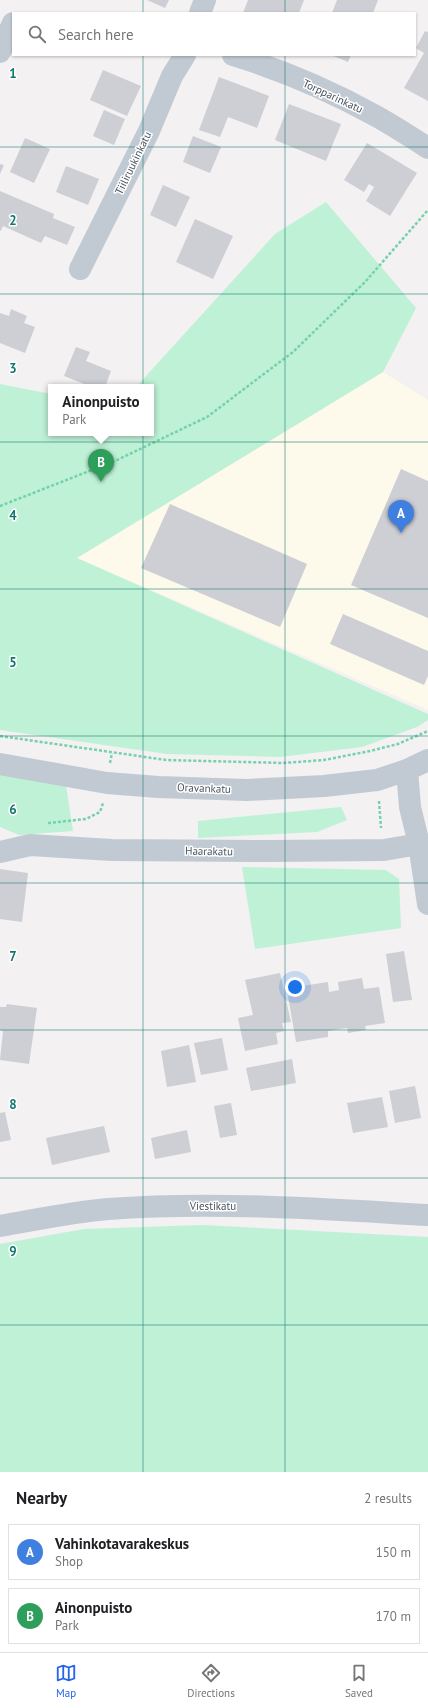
<!DOCTYPE html>
<html lang="en">
<head>
<meta charset="utf-8">
<style>
	body { margin:0; font-family:"PT Sans",sans-serif; background:#f2f2f2; color:#202124 }
	.you { position:absolute; left:295px; top:987px; width:14px; height:14px; margin:-10px; border:3px solid #fff; border-radius:50%; background:#1a73e8; box-shadow:0 0 0 6px #1a73e833 }
	.badge { display:grid; place-items:center; width:26px; height:26px; border-radius:50%; background:#2563eb; color:#fff; font-size:13px; font-weight:700 }
	.pin { position:absolute; translate:-50% -33px; filter:drop-shadow(0 1px 2px #0008) }
	.pin::after { content:''; position:absolute; top:21px; width:14px; height:12px; background:inherit; clip-path:polygon(0 0,100% 0,50% 100%) }
	.popup { position:absolute; left:48px; top:384px; width:106px; height:52px; box-sizing:border-box; display:grid; place-content:center; border-radius:0px; background:#fff; filter:drop-shadow(0 1px 3px #0005); font-size:13px; white-space:nowrap; color:#757577 }
	.popup b { font-size:15px; color:#202124 }
	.popup::after { content:''; position:absolute; left:50%; top:100%; margin-left:-8px; border:8px solid transparent; border-top-color:#fff }
	.list { margin:0; padding:0; list-style:none }
	h2 { display:flex; justify-content:space-between; align-items:center; height:52px; margin:0; padding:0 16px; font-size:17px }
	h2 small { font-size:13px; font-weight:400; color:#757577 }
	.list li { display:grid; grid-template-columns:26px 1fr auto; gap:12px; align-items:center; box-sizing:border-box; height:56px; margin:0 8px 8px; padding:0 8px; border:1px solid #e0e0e0; border-radius:0px }
	.list b { display:block; font-size:15px; white-space:nowrap }
	.list p { margin:0; font-size:13px; white-space:nowrap; color:#757577 }
	.list em { font-size:13px; font-style:normal; color:#757577 }
	.icon { flex:none; width:22px; height:22px; fill:none; stroke:currentColor; stroke-width:2; stroke-linecap:round; stroke-linejoin:round }
	.map { position:relative; flex:none; width:428px; height:1472px; overflow:hidden }
	.search { position:absolute; background:#fff; box-shadow:0 1px 3px #0004; left:12px; right:12px; top:12px; height:44px; display:flex; align-items:center; gap:10px; box-sizing:border-box; padding:0 14px; border-radius:0px; color:#757577; font-size:15px }
	.sheet { height:180px; background:#fff }
	nav { display:flex; justify-content:space-around; align-items:center; box-sizing:border-box; height:56px; border-top:1px solid #e0e0e0; background:#fff; font-size:11px; color:#757577 }
	nav a { display:grid; justify-items:center; gap:2px }
	nav .on { color:#2563eb }
	.map>svg:first-child { display:block }
	.commercial { fill:#fdf9eb }
	.green { fill:#bff1d7 }
	.building { fill:#cdcfd5 }
	.lines { fill:none; stroke-linecap:round; stroke-linejoin:round }
	.path { stroke:#75d1ac; stroke-width:2.5; stroke-dasharray:3 2; stroke-linecap:butt }
	.minor { stroke:#c1cad3; stroke-width:22 }
	.grid { fill:none; stroke:#0f766e; stroke-width:1; stroke-opacity:0.55 }
	.labels { text-anchor:middle; stroke-width:3; stroke-linejoin:round; paint-order:stroke }
	.street-label { font-size:11px; fill:#48525f; stroke:#fff }
	.grid-label { font-size:13px; text-anchor:middle; font-weight:bold; fill:#0f766e; stroke:#fff; stroke-width:3; stroke-linejoin:round; paint-order:stroke }
</style>
</head>
<body>
<div class="map">
<svg width="428" height="1472" viewBox="0 0 428 1472">
	<rect width="100%" height="100%" fill="#f3f1f1"/>
	<path class="commercial" d="M 383,372 L 428,400 L 428,710 L 77,558 Z"/>
	<path class="green" d="M 326,202 L 416,308 L 383,372 L 77,558 L 428,714 L 428,720 L 417,727 L 362,747 L 280,757 L 167,754 L 0,730 L 0,384 L 51,394 L 51,433 L 151,433 L 151,387 L 136,387 L 275,234 Z
		M 0,774 L 66,785 L 73,831 L 19,835 L 0,827 Z
		M 341,807 L 347,820 L 317,832 L 198,838 L 198,821 Z
		M 242,867 L 386,870 L 399,879 L 401,928 L 255,949 Z
		M 203,1225 L 428,1237 L 428,1472 L 0,1472 L 0,1244 L 84,1229 Z"/>
	<path class="building" d="M 147,0 L 169,0 L 165,8 Z
		M 248,0 L 304,0 L 299,13 L 243,13 Z
		M 337,0 L 378,0 L 373,13 L 332,13 Z
		M 425,31 L 428,32 L 428,101 L 404,88 L 424,53 L 416,48 Z
		M 331,55 L 351,55 L 348,62 Z
		M 103,70 L 141,86 L 127,116 L 90,100 Z
		M 219,77 L 269,96 L 257,128 L 228,117 L 220,137 L 199,130 Z
		M 289,104 L 341,124 L 326,161 L 275,140 Z
		M 104,110 L 125,119 L 114,145 L 93,136 Z
		M 193,136 L 221,147 L 210,173 L 183,162 Z
		M 25,138 L 50,149 L 34,183 L 10,172 Z
		M 367,143 L 417,173 L 390,216 L 366,201 L 374,187 L 369,184 L 364,192 L 344,180 Z
		M 0,164 L 4,165 L 0,174 Z
		M 66,166 L 99,179 L 88,205 L 56,192 Z
		M 163,185 L 190,197 L 176,227 L 150,215 Z
		M 0,191 L 54,214 L 53,218 L 75,227 L 67,245 L 45,236 L 41,243 L 3,226 L 1,231 L 0,230 Z
		M 195,219 L 233,236 L 213,279 L 176,262 Z
		M 11,309 L 27,316 L 24,323 L 35,327 L 25,353 L 0,343 L 0,313 L 9,316 Z
		M 76,347 L 90,352 L 86,361 L 111,371 L 105,387 L 92,387 L 64,376 Z
		M 401,469 L 428,481 L 428,618 L 351,585 Z
		M 170,504 L 307,564 L 280,627 L 141,568 Z
		M 343,614 L 428,651 L 428,676 L 424,685 L 330,644 Z
		M 0,869 L 28,873 L 22,922 L 0,919 Z
		M 404,951 L 412,1000 L 393,1002 L 386,954 Z
		M 280,973 L 291,1022 L 282,1023 L 284,1031 L 276,1033 L 278,1044 L 245,1051 L 238,1018 L 253,1015 L 245,980 Z
		M 362,978 L 364,989 L 379,987 L 385,1023 L 365,1026 L 366,1030 L 348,1033 L 347,1028 L 328,1031 L 328,1037 L 296,1042 L 288,996 L 303,994 L 302,986 L 328,982 L 329,992 L 339,990 L 338,982 Z
		M 7,1004 L 37,1008 L 29,1064 L 0,1060 L 3,1031 L 0,1030 L 0,1007 L 6,1007 Z
		M 222,1038 L 228,1070 L 201,1075 L 194,1043 Z
		M 189,1045 L 196,1082 L 167,1087 L 161,1051 Z
		M 292,1059 L 296,1083 L 251,1091 L 246,1068 Z
		M 415,1086 L 421,1118 L 395,1123 L 389,1091 Z
		M 382,1097 L 388,1127 L 353,1133 L 347,1103 Z
		M 231,1103 L 237,1135 L 220,1138 L 214,1106 Z
		M 5,1112 L 11,1140 L 0,1142 L 0,1113 Z
		M 104,1126 L 110,1152 L 52,1165 L 46,1138 Z
		M 187,1130 L 191,1152 L 155,1159 L 151,1138 Z"/>
	<g class="lines">
		<path class="path" d="M 0,506 L 115,461 L 207,417 L 293,352 L 365,282 L 428,210
			M 0,736 L 166,760 L 283,763 L 324,760 L 370,751 L 398,744 L 428,731
			M 110,763 L 112,753
			M 379,801 L 381,828
			M 48,823 L 86,819 L 100,812 L 103,803"/>
		<path class="minor" d="M 200,13 L 205,0
			M 0,52 L 13,23
			M 233,55 C 282,70 331,91 376,116 C 394,126 411,137 428,148
			M 80,269 L 149,131 L 172,76 L 185,55
			M 0,764 L 107,783 L 158,787 L 247,790 L 324,786 L 377,780 L 407,770 L 428,760
			M 407,770 L 410,807 L 419,844 L 428,904
			M 0,852 L 30,845 L 112,850 L 269,851 L 384,850 L 419,844
			M 0,1226 C 35,1220 72,1212 108,1209 C 214,1201 321,1209 428,1215"/>
	</g>
	<path class="grid" d="M 143,0 L 143,13M 285,0 L 285,13M 143,55 L 143,1472M 285,55 L 285,1472M 0,147 L 428,147M 0,294 L 428,294M 0,442 L 428,442M 0,589 L 428,589M 0,736 L 428,736M 0,883 L 428,883M 0,1030 L 428,1030M 0,1178 L 428,1178M 0,1325 L 428,1325"/>
	<g class="labels">
		<g class="street-label">
			<text transform="translate(333 96) rotate(25)" y="4">Torpparinkatu</text>
			<text transform="translate(133 163) rotate(-64)" y="4">Tiiliruukinkatu</text>
			<text transform="translate(204 788) rotate(2)" y="4">Oravankatu</text>
			<text transform="translate(209 851) rotate(1)" y="4">Haarakatu</text>
			<text x="213" y="1210">Viestikatu</text>
		</g>
	</g>
	<g class="grid-label">
		<text x="13" y="78">1</text>
		<text x="13" y="225">2</text>
		<text x="13" y="373">3</text>
		<text x="13" y="520">4</text>
		<text x="13" y="667">5</text>
		<text x="13" y="814">6</text>
		<text x="13" y="961">7</text>
		<text x="13" y="1109">8</text>
		<text x="13" y="1256">9</text>
	</g>
</svg>
<div class="you"></div>
<div class="pin badge" style="left:401px;top:533px;background:#3f7fe0">A</div>
<div class="pin badge" style="left:101px;top:482px;background:#2e9e5b">B</div>
<div class="popup"><b>Ainonpuisto</b>Park</div>
<div class="search"><svg class="icon" aria-label="search" viewBox="0 0 24 24"><circle cx="10" cy="10" r="6"/><path d="M15 15l6 6"/></svg>Search here</div>
</div>
<section class="sheet">
<h2>Nearby<small>2 results</small></h2>
<ul class="list">
<li><span class="badge" style="background:#3f7fe0">A</span><div><b>Vahinkotavarakeskus</b><p>Shop</p></div><em>150 m</em></li>
<li><span class="badge" style="background:#2e9e5b">B</span><div><b>Ainonpuisto</b><p>Park</p></div><em>170 m</em></li>
</ul>
</section>
<nav>
<a class="on"><svg class="icon" aria-label="map" viewBox="0 0 24 24"><path d="M3 6l6-2 6 2 6-2v14l-6 2-6-2-6 2zM9 4v14M15 6v14"/></svg>Map</a>
<a><svg class="icon" aria-label="directions" viewBox="0 0 24 24"><path d="M12 3l9 9-9 9-9-9zM9 14v-3h6M13 9l2 2-2 2"/></svg>Directions</a>
<a><svg class="icon" aria-label="saved" viewBox="0 0 24 24"><path d="M7 4h10v16l-5-4-5 4z"/></svg>Saved</a>
</nav>
</body>
</html>
